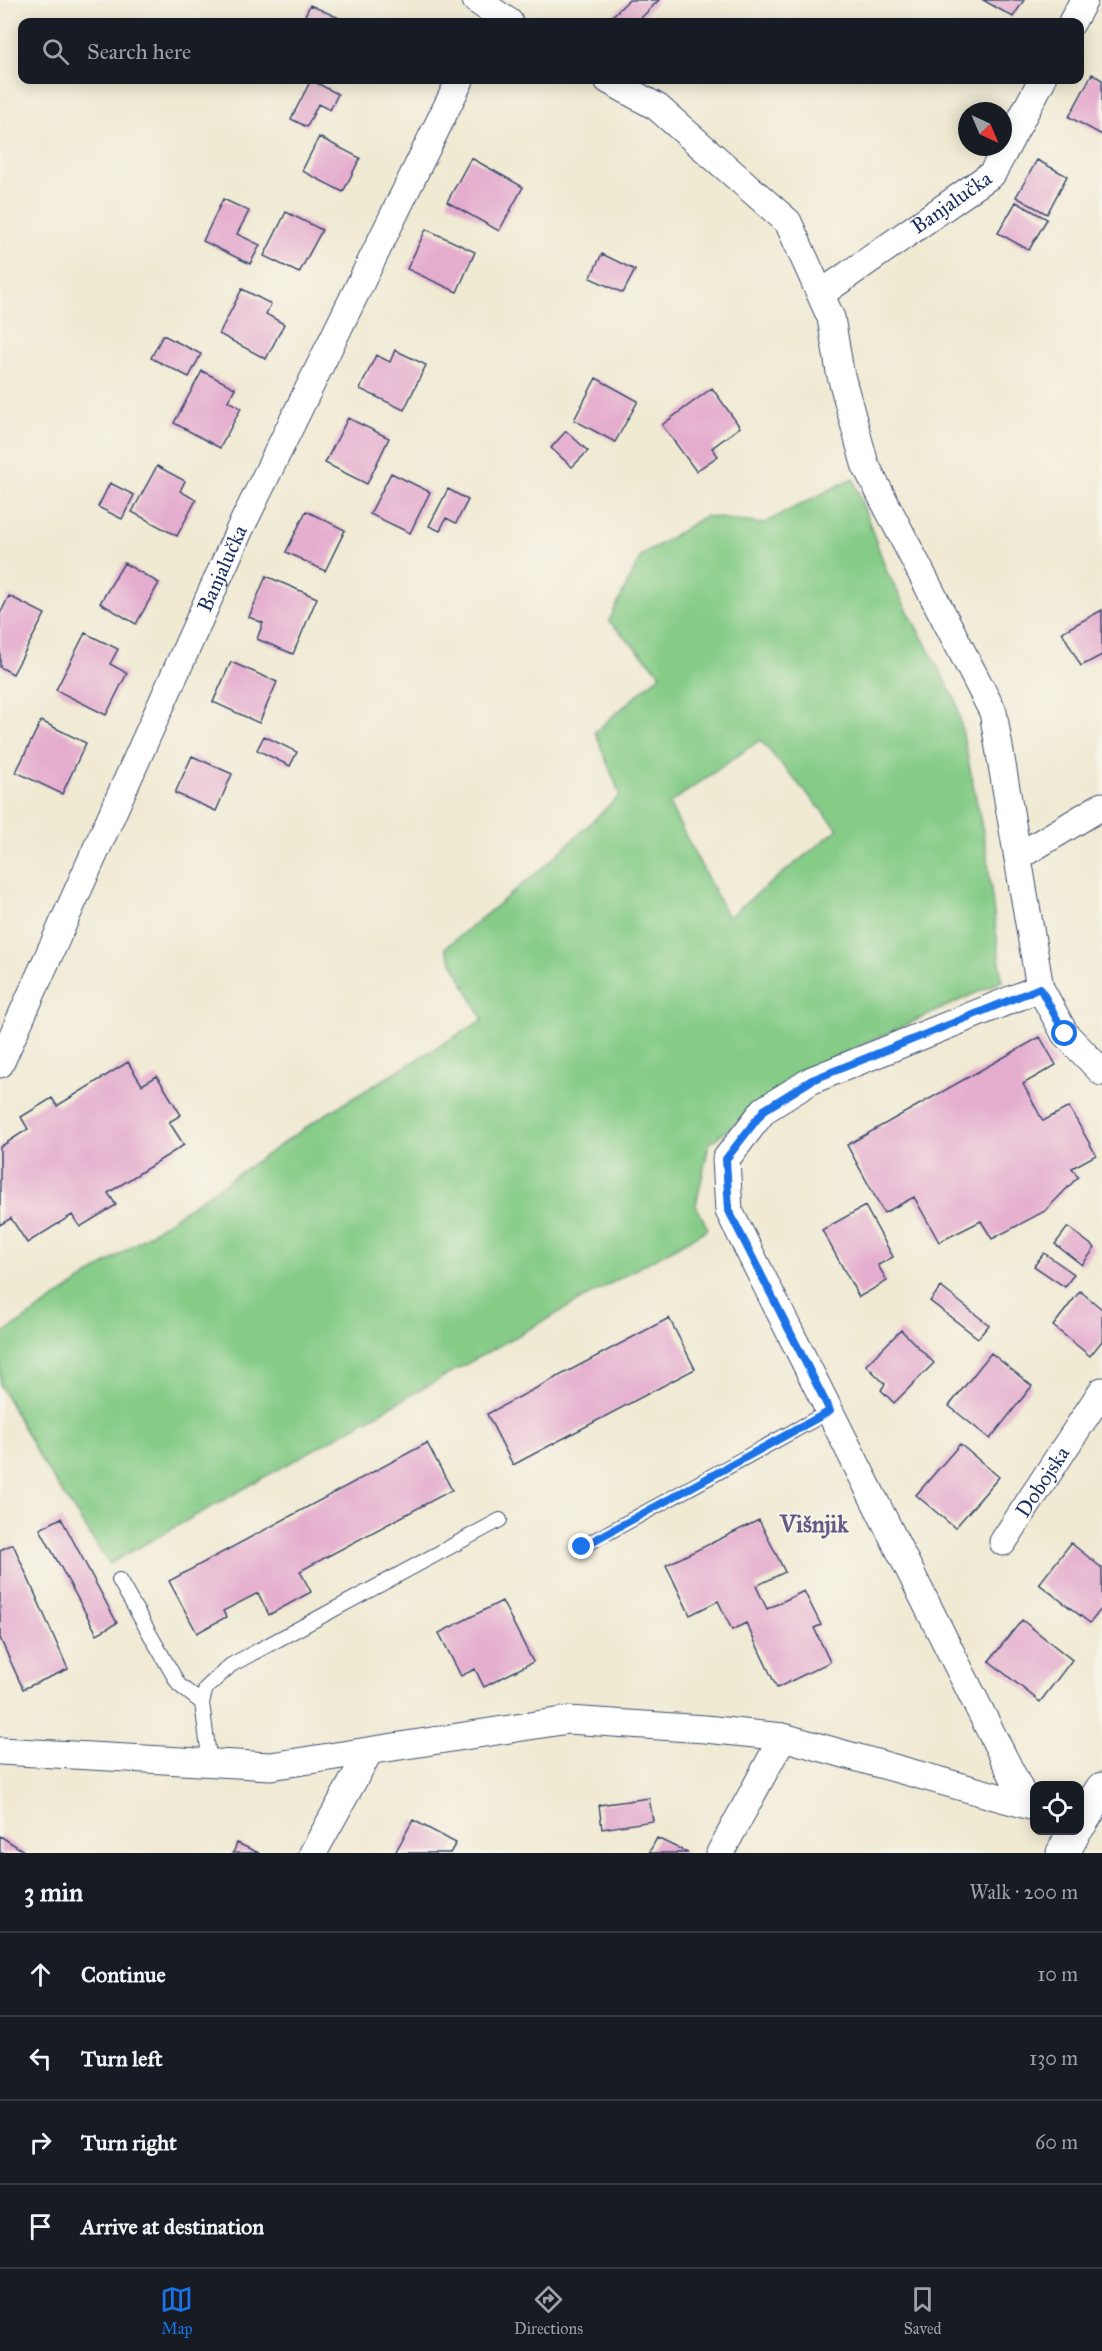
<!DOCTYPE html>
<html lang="en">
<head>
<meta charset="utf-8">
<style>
	body { margin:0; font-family:"IM FELL Great Primer",serif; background:#242831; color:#f1f3f6 }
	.controls { position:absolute; right:18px; bottom:18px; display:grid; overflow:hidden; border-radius:12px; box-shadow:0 3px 15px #0003 }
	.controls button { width:54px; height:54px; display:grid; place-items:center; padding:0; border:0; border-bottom:2px solid #363941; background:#171b24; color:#f1f3f6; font:30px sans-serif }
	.compass { position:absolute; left:958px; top:102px; width:54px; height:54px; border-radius:50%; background:#171b24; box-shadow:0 3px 15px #0003; rotate:136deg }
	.stop { position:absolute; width:18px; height:18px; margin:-14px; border:4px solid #1a73e8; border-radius:50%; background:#fff }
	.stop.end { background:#1a73e8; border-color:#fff; box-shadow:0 2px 6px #0008 }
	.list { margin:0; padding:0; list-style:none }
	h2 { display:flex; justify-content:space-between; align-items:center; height:78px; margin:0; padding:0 24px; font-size:26px }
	h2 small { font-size:20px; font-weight:400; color:#9ea1a6 }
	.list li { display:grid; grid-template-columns:39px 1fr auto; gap:18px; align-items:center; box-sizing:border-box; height:84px; padding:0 24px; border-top:2px solid #363941 }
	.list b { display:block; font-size:22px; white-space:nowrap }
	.list em { font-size:20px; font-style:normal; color:#9ea1a6 }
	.icon { flex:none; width:33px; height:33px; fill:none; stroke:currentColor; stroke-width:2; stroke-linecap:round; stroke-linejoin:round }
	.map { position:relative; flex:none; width:1102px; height:1853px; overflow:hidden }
	.search { position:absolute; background:#171b24; box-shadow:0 3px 15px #0003; left:18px; right:18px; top:18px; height:66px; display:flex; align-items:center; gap:15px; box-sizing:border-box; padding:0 21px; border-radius:12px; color:#9ea1a6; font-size:22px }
	.sheet { height:414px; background:#171b24 }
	nav { display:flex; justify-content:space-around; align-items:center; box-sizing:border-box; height:84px; border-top:2px solid #363941; background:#171b24; font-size:16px; color:#9ea1a6 }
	nav a { display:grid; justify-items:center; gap:3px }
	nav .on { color:#1a73e8 }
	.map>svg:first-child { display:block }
	.green { fill:#86cc87; stroke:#507e72; stroke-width:1.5; fill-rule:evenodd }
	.building { fill:#e4accd }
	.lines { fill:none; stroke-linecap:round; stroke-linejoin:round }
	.service-casing { stroke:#3b4b70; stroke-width:16 }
	.minor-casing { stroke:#3b4b70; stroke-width:29 }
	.secondary-casing { stroke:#3b4b70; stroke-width:35 }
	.service { stroke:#fff; stroke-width:14 }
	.minor { stroke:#fff; stroke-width:27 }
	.secondary { stroke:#fff; stroke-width:33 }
	.route { stroke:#1a73e8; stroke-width:8 }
	.labels { text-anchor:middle; stroke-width:4.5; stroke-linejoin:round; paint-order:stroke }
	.street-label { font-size:21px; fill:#1b2f5e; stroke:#f7f3e8 }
	.quarter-label { font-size:24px; font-weight:bold; fill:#615b85; stroke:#f7f3e8 }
</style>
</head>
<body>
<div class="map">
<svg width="1102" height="1853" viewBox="0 0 1102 1853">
	<rect width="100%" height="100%" fill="#f7f3e8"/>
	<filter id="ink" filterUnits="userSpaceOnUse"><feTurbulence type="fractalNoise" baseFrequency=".0167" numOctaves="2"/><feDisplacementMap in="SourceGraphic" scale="12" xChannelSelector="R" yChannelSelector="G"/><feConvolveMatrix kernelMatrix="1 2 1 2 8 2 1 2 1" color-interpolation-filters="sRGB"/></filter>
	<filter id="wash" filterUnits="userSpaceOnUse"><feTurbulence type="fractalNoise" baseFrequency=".008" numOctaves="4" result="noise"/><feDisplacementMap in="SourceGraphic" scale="24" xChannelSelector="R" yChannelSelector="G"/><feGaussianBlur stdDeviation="1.35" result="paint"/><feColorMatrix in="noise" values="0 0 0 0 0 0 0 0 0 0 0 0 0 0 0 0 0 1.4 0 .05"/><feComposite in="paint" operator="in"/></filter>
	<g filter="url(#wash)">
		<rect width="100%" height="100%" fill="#f0ead3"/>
		<path class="green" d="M 853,478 L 887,572 L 956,701 L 986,847 L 1002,981 L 798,1074 L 709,1144 L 696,1205 L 708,1229 L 109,1564 L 41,1460 L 0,1385 L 0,1336 L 323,1116 L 483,1020 L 445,948 L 545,866 L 620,795 L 595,732 L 661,674 L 609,621 L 641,556 L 705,516 L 762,524 ZM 760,740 L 838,829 L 728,917 L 669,804 Z"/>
		<g id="blocks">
			<path class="building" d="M 629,0 L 659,0 L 637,22 L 606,22 Z
				M 983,0 L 1024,0 L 1013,17 Z
				M 310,5 L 348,22 L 302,22 Z
				M 1092,74 L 1102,80 L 1102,135 L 1069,117 Z
				M 311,80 L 338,94 L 330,110 L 318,104 L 307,127 L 291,119 Z
				M 319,137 L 360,158 L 343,192 L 302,171 Z
				M 471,158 L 523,187 L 499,231 L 447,202 Z
				M 1037,160 L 1067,176 L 1047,214 L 1016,197 Z
				M 223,199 L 249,211 L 237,234 L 260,245 L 250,264 L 203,241 Z
				M 1016,202 L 1047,219 L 1029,250 L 998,233 Z
				M 286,212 L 322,230 L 299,273 L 264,256 Z
				M 426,229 L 475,252 L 457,292 L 407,269 Z
				M 602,254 L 635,270 L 623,293 L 590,278 Z
				M 242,289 L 271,304 L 266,314 L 284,324 L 266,359 L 219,334 Z
				M 163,335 L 201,354 L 189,377 L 151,358 Z
				M 395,350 L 426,365 L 404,410 L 360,389 L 376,355 L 390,362 Z
				M 202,371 L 235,388 L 228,401 L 241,408 L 220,448 L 174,423 Z
				M 596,378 L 638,401 L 615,442 L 574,420 Z
				M 712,388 L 740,427 L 712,448 L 718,456 L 696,471 L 662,425 Z
				M 348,418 L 389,438 L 367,484 L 325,463 Z
				M 566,431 L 588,451 L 572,467 L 551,448 Z
				M 157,466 L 185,481 L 180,491 L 196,500 L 177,536 L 132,512 Z
				M 391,473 L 430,492 L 410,533 L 370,514 Z
				M 110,483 L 134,495 L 122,519 L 98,507 Z
				M 448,489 L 468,500 L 456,523 L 446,518 L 440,531 L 429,526 Z
				M 306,511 L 345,530 L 325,571 L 286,552 Z
				M 124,563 L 159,583 L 136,624 L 100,603 Z
				M 266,576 L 317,598 L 293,654 L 257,639 L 263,623 L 249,617 Z
				M 9,596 L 45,614 L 13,674 L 0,667 L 0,614 Z
				M 1102,610 L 1102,655 L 1081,666 L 1062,632 Z
				M 85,633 L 118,649 L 110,664 L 127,673 L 106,715 L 56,690 Z
				M 231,662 L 277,682 L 259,723 L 213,702 Z
				M 41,721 L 86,743 L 62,794 L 16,772 Z
				M 264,736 L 297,752 L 290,766 L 257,750 Z
				M 192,756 L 232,774 L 216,811 L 175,793 Z
				M 1040,1037 L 1056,1065 L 1023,1084 L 1043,1121 L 1069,1107 L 1096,1155 L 1072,1168 L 1078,1177 L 1045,1211 L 992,1239 L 981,1221 L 939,1242 L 914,1197 L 884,1213 L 847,1145 Z
				M 128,1062 L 142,1085 L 157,1076 L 181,1115 L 169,1122 L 184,1145 L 108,1193 L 116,1205 L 80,1227 L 72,1215 L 27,1243 L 11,1218 L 0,1225 L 0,1147 L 28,1129 L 21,1117 L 52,1098 L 57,1106 Z
				M 865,1206 L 893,1257 L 878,1265 L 887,1281 L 859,1297 L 822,1230 Z
				M 1068,1227 L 1095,1248 L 1082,1265 L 1055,1244 Z
				M 1044,1253 L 1074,1274 L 1065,1287 L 1034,1266 Z
				M 941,1287 L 989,1325 L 978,1338 L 930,1301 Z
				M 1080,1291 L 1102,1309 L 1102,1341 L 1090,1356 L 1053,1326 Z
				M 669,1318 L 695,1369 L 513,1465 L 487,1414 Z
				M 901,1330 L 934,1363 L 894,1403 L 881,1390 L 885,1384 L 866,1365 Z
				M 991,1353 L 1032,1386 L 990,1439 L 949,1406 Z
				M 427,1443 L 452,1490 L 300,1571 L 311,1592 L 269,1615 L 258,1593 L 223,1611 L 226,1617 L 197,1633 L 169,1581 Z
				M 960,1444 L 999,1477 L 955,1528 L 916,1495 Z
				M 61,1518 L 117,1623 L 97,1634 L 40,1529 Z
				M 759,1520 L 785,1572 L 756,1586 L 767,1609 L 804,1591 L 821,1625 L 814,1628 L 830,1662 L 777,1688 L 746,1623 L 732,1630 L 718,1601 L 690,1615 L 666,1565 Z
				M 1071,1543 L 1102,1568 L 1102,1608 L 1090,1623 L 1039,1584 Z
				M 13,1544 L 68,1669 L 23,1689 L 0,1638 L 0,1550 Z
				M 502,1601 L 533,1662 L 484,1687 L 475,1669 L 461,1676 L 439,1633 Z
				M 1022,1620 L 1072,1660 L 1040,1702 L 989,1661 Z
				M 649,1798 L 653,1821 L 602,1829 L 599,1805 Z
				M 413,1820 L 456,1843 L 450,1853 L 395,1853 Z
				M 0,1836 L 27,1853 L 0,1853 Z
				M 657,1838 L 688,1853 L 649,1853 Z
				M 237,1843 L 259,1853 L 233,1853 Z"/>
		</g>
	</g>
	<g filter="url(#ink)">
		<use href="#blocks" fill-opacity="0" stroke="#3b4b70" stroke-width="1.5"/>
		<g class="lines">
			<defs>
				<path id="service" d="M 582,1547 L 830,1411
					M 119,1580 L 179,1685 L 202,1703
					M 210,1764 L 202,1703 L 206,1688 L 231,1665 L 500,1520"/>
				<g id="minor">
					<path d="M 476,0 L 509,22"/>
					<path d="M 1072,22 L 1084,0"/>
					<path d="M 608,80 L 657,107 L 788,222 L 831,318 L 840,372 L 865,464 L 993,712 L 1040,988 L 1065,1034 L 1102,1072"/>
					<path id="s1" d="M 822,293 L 992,174 L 1042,80"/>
					<path d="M 1019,856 L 1102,806"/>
					<path id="s2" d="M 0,1064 L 239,531 L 460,80"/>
					<path id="s3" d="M 1003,1542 L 1102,1391"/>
					<path d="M 0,1751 L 271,1766 L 568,1720 L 705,1729 L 783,1737 L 1034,1807"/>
					<path d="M 1027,1804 L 729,1211 L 726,1159 L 764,1110 L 812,1080 L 1040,988"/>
					<path d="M 313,1853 L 369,1752"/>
					<path d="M 720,1853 L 783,1737"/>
				</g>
				<path id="secondary" d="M 1080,1824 L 1102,1789
					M 1063,1853 L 1075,1830"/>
			</defs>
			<use href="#service" class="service-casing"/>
			<use href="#minor" class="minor-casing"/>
			<use href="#secondary" class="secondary-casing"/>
			<use href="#service" class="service"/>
			<use href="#minor" class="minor"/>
			<use href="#secondary" class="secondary"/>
		</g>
	</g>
	<g class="lines" filter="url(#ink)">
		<path class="route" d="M 582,1547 L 830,1411 L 729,1211 L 726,1159 L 764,1110 L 812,1080 L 1040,988 L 1065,1034"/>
	</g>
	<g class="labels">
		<g class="street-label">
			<text dy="7" stroke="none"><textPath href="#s1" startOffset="158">Banjalučka</textPath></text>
			<text dy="7" stroke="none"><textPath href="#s2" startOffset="543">Banjalučka</textPath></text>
			<text dy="7" stroke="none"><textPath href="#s3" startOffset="72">Dobojska</textPath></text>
		</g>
		<g class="quarter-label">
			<text x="814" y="1532">Višnjik</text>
		</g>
	</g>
</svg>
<div class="controls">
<button><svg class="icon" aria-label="locate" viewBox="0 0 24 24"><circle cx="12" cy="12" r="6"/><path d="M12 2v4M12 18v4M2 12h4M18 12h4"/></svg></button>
</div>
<svg class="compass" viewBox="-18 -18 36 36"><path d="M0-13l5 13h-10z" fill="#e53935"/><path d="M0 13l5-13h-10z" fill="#9ea1a6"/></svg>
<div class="stop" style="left:1065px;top:1034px"></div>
<div class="stop end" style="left:582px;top:1547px"></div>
<div class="search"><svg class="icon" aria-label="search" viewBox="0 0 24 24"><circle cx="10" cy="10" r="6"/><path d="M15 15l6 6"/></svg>Search here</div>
</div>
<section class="sheet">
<h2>3 min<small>Walk · 200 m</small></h2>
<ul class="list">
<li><svg class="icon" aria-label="ahead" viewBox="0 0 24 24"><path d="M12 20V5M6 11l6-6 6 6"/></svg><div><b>Continue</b></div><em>10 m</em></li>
<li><svg class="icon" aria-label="left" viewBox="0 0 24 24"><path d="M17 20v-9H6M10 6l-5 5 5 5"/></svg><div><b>Turn left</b></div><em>130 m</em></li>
<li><svg class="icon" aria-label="right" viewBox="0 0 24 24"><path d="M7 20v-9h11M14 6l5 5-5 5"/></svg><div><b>Turn right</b></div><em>60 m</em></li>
<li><svg class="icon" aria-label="arrive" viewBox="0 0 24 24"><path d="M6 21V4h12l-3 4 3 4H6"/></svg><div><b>Arrive at destination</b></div></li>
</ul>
</section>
<nav>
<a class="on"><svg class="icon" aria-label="map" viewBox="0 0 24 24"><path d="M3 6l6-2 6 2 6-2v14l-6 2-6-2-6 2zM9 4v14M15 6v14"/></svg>Map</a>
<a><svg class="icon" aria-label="directions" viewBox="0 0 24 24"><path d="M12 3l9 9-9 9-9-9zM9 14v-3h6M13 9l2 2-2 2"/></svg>Directions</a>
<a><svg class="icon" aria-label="saved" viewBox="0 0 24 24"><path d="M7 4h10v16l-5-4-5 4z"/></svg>Saved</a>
</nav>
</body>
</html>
